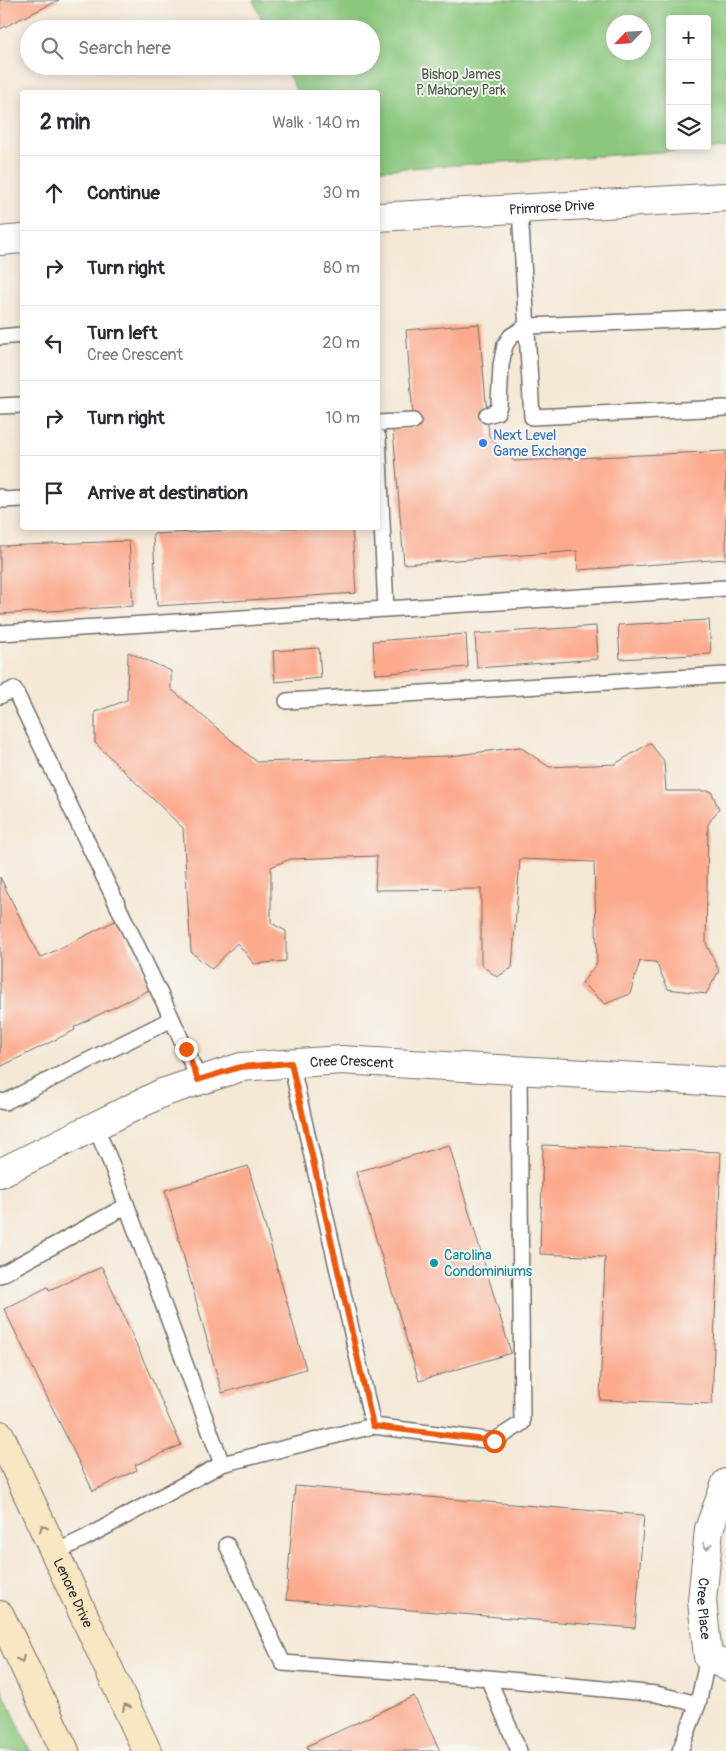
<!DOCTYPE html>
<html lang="en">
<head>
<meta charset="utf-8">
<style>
	body { margin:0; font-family:Pangolin,sans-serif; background:#f7f7f7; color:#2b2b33 }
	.controls { position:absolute; right:15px; top:15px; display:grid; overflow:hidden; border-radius:5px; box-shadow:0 2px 12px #0003 }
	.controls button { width:45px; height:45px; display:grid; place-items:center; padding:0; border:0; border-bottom:1px solid #e1e1e2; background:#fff; color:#2b2b33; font:25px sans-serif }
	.compass { position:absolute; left:606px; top:15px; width:45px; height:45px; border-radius:50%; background:#fff; box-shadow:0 2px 12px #0003; rotate:245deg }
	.stop { position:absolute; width:15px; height:15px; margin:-11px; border:4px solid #ea580c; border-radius:50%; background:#fff }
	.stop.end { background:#ea580c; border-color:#fff; box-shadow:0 1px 5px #0008 }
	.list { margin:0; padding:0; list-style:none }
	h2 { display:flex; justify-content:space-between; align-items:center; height:65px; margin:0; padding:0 20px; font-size:21px }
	h2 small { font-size:16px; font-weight:400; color:#7c7c81 }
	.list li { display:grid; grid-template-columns:32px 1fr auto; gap:15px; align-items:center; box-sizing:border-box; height:75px; padding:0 20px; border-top:1px solid #e1e1e2 }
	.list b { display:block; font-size:19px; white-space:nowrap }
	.list p { margin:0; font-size:16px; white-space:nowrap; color:#7c7c81 }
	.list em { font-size:16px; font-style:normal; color:#7c7c81 }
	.icon { flex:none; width:28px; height:28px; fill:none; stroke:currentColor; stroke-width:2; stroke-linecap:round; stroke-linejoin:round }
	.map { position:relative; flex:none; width:726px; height:1751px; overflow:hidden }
	.search { position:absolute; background:#fff; box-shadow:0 2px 12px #0003; left:20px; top:20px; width:360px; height:55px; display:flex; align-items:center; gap:12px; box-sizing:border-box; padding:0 18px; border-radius:28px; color:#7c7c81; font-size:19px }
	.panel { position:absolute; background:#fff; box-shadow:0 2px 12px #0003; left:20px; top:90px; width:360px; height:440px; border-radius:5px }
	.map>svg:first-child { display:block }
	.green { fill:#8bc87e; stroke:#5b7a54; fill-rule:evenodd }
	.building { fill:#fca98c }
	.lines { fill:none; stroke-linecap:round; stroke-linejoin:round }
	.service-casing { stroke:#726d67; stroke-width:18 }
	.minor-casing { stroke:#726d67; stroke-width:30 }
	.tertiary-casing { stroke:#726d67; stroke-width:30 }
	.secondary-casing { stroke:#726d67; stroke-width:30 }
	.service { stroke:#fff; stroke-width:15 }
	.minor { stroke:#fff; stroke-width:28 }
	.tertiary { stroke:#fff; stroke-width:28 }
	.secondary { stroke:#f9e7c3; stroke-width:28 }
	.oneway { stroke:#928977 }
	.oneway2 { stroke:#a0a0a0 }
	.route { stroke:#ea580c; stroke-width:6 }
	.shop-dot { fill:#3f7fe0; stroke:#f6f6f2; stroke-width:2 }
	.culture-dot { fill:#0f9aa8; stroke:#f6f6f2; stroke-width:2 }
	.labels { text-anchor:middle; stroke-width:4; stroke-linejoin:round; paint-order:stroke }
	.park-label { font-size:14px; fill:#485a44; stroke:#f6f6f2 }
	.street-label { font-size:14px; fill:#2b2b2b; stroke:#f6f6f2 }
	.shop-label { font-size:14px; fill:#366cbe; stroke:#f6f6f2; text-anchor:start }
	.culture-label { font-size:14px; fill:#0d838f; stroke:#f6f6f2; text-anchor:start }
</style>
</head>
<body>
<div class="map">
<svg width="726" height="1751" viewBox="0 0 726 1751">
	<rect width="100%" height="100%" fill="#f6f6f2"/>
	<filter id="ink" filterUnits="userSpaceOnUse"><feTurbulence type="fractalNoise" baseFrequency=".02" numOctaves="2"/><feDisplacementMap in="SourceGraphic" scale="10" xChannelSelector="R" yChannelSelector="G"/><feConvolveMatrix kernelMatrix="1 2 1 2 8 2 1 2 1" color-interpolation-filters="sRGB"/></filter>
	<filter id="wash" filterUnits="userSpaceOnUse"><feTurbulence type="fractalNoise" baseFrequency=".0096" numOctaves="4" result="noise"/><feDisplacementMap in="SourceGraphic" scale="20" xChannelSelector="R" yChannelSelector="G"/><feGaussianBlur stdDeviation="1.12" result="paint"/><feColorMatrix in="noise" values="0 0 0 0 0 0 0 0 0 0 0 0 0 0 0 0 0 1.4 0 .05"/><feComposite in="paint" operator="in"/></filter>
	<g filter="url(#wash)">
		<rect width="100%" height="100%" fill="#f5e8d6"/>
		<path class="green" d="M 253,0 L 726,0 L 726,148 L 378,170 L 378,92 L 297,92 L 284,66 L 371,66 L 371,29 L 266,29 ZM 670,19 L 707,19 L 707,146 L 670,146 ZM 644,22 L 644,52 L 614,52 L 614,22 Z
			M 0,1686 L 31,1751 L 0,1751 Z"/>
		<g id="blocks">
			<path class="building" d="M 0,0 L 59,0 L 0,29 Z
				M 479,324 L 489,436 L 514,461 L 726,451 L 726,559 L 578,570 L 577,551 L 404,564 L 393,430 L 414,428 L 406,330 Z
				M 280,528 L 352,528 L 356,593 L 157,606 L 153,534 Z
				M 129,541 L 133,606 L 0,614 L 0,546 Z
				M 709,620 L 711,654 L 620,659 L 618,625 Z
				M 596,626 L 598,659 L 477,668 L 475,634 Z
				M 466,634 L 468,667 L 375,674 L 373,641 Z
				M 319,648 L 321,678 L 275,682 L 273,651 Z
				M 128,652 L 171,671 L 171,689 L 257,762 L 450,756 L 520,747 L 549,767 L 615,764 L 650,743 L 664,761 L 666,791 L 711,791 L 719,809 L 708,824 L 706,943 L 719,971 L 706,994 L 668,989 L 656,962 L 640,961 L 630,994 L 605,1004 L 582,983 L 597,963 L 594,862 L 520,859 L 512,968 L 497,977 L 488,970 L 481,964 L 481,889 L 375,890 L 377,856 L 290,859 L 271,867 L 271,923 L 286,931 L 286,961 L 254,964 L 237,943 L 212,969 L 191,952 L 183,828 L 95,743 L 95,712 L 127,700 Z
				M 0,877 L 40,958 L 117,920 L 151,989 L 74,1027 L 75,1030 L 0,1067 Z
				M 449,1145 L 511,1353 L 419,1381 L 356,1172 Z
				M 543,1145 L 721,1152 L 712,1404 L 600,1400 L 605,1257 L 540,1254 Z
				M 248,1166 L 306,1369 L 222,1393 L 165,1190 Z
				M 102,1267 L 181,1445 L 135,1465 L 137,1470 L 93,1491 L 4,1309 L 48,1287 L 49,1290 Z
				M 295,1486 L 644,1515 L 635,1628 L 286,1600 Z
				M 414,1696 L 440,1751 L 309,1751 L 307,1746 Z"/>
		</g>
	</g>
	<g filter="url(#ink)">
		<use href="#blocks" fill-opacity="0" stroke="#726d67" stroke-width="1"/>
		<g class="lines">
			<defs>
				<path id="service" d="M 520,209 L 532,417 L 726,408
					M 0,337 L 22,335
					M 0,406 L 22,405
					M 487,415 L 497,412 L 499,405 L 501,365 L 505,345 L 511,336 L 527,326 L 726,318
					M 378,423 L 413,421
					M 378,437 L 386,609 L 726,588
					M 0,497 L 3,500 L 22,499
					M 0,633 L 386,609
					M 0,696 L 14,689 L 172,1019
					M 287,701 L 726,675
					M 291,1063 L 373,1426
					M 0,1101 L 5,1102 L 172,1019 L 199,1080
					M 95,1126 L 111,1163 L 222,1464
					M 0,1275 L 126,1206
					M 227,1545 L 283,1663 L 488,1678 L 656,1694 L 698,1704
					M 54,1553 L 83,1539 L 222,1464 L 373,1426 L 494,1441 L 522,1423 L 519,1070
					M 488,1678 L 519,1751
					M 680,1751 L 698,1704 L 708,1657"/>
				<g id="minor">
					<path id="s1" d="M 0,1173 L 162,1093 L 241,1067 L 341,1060 L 726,1082"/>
					<path id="s2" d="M 726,1483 L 709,1529 L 702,1601 L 708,1657 L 726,1666"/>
				</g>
				<g id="tertiary">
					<path id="s3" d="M 378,217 L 726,197"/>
					<path d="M 0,241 L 22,239"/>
				</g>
				<g id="secondary">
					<path id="s4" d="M 0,1435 L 147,1751"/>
					<path d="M 0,1615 L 65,1751"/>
				</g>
			</defs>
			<use href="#service" class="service-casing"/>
			<use href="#minor" class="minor-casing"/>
			<use href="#tertiary" class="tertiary-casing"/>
			<use href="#secondary" class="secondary-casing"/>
			<use href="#service" class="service"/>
			<use href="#minor" class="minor"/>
			<use href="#tertiary" class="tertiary"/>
			<use href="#secondary" class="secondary"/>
		</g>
		<defs><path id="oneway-chevron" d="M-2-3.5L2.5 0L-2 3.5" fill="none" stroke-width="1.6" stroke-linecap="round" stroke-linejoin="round" transform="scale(1.25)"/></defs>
		<g class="oneway">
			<use href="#oneway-chevron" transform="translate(43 1528) rotate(-115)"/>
			<use href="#oneway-chevron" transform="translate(21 1659) rotate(65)"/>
			<use href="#oneway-chevron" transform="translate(126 1707) rotate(-115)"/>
		</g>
		<use class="oneway2" href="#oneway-chevron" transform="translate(707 1546) rotate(95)"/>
	</g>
	<g class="lines" filter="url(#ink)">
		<path class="route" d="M 186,1049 L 198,1080 L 240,1067 L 291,1063 L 373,1426 L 494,1441"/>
	</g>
	<circle class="shop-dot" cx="483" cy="443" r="5"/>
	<circle class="culture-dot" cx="434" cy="1263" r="5"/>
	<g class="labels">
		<g class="park-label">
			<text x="461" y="79">Bishop James<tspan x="461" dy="16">P. Mahoney Park</tspan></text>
		</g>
		<g class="street-label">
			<text dy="5" stroke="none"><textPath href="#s3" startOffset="174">Primrose Drive</textPath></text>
			<text dy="5" stroke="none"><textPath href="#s1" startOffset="375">Cree Crescent</textPath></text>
			<text dy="5" stroke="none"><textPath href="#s4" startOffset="174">Lenore Drive</textPath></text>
			<text dy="5" stroke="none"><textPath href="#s2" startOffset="129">Cree Place</textPath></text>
		</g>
		<g class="shop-label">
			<text x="493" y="440">Next Level<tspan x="493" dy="16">Game Exchange</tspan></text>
		</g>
		<g class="culture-label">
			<text x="444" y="1260">Carolina<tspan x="444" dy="16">Condominiums</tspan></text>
		</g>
	</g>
</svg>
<div class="controls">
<button>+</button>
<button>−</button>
<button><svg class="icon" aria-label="layers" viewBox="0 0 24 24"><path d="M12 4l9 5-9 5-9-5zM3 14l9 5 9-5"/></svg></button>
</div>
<svg class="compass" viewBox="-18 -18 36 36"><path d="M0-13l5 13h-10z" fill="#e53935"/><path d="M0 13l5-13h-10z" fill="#7c7c81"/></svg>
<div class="stop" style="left:494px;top:1441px"></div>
<div class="stop end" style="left:186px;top:1049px"></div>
<div class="search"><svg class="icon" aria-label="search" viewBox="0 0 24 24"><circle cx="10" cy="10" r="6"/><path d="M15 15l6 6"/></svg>Search here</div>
<section class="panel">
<h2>2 min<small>Walk · 140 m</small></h2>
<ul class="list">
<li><svg class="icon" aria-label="ahead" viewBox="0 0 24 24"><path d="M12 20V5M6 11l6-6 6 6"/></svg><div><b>Continue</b></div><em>30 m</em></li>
<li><svg class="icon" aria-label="right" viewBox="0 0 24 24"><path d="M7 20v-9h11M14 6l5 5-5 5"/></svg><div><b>Turn right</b></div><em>80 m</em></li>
<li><svg class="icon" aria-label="left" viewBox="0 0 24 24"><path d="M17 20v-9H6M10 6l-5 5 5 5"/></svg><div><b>Turn left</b><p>Cree Crescent</p></div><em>20 m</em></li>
<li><svg class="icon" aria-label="right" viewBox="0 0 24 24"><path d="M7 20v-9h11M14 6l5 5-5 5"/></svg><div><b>Turn right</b></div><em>10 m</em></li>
<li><svg class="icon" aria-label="arrive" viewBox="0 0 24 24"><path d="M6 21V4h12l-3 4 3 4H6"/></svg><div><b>Arrive at destination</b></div></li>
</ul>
</section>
</div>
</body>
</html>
